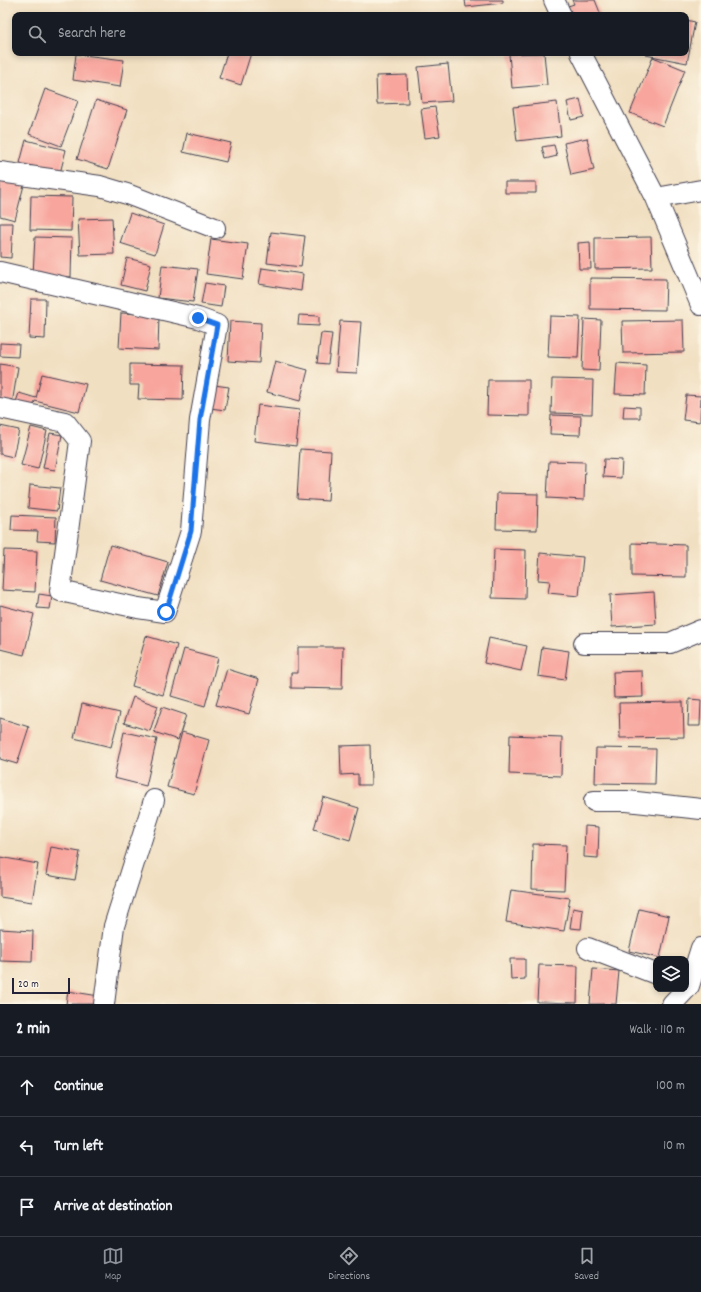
<!DOCTYPE html>
<html lang="en">
<head>
<meta charset="utf-8">
<style>
	body { margin:0; font-family:Dekko,sans-serif; background:#242831; color:#f1f3f6 }
	.controls { position:absolute; right:12px; bottom:12px; display:grid; overflow:hidden; border-radius:8px; box-shadow:0 2px 6px #0003 }
	.controls button { width:36px; height:36px; display:grid; place-items:center; padding:0; border:0; border-bottom:1px solid #363941; background:#171b24; color:#f1f3f6; font:20px sans-serif }
	.scale { position:absolute; left:12px; bottom:10px; width:58px; box-sizing:border-box; padding-left:4px; border:2px solid #22223b; border-top:0; font-size:11px; line-height:14px; white-space:nowrap; color:#22223b; -webkit-text-stroke:3px #fcf5e5; paint-order:stroke }
	.stop { position:absolute; width:12px; height:12px; margin:-9px; border:3px solid #1a73e8; border-radius:50%; background:#fff }
	.stop.end { background:#1a73e8; border-color:#fff; box-shadow:0 1px 4px #0008 }
	.list { margin:0; padding:0; list-style:none }
	h2 { display:flex; justify-content:space-between; align-items:center; height:52px; margin:0; padding:0 16px; font-size:17px }
	h2 small { font-size:13px; font-weight:400; color:#9ea1a6 }
	.list li { display:grid; grid-template-columns:26px 1fr auto; gap:12px; align-items:center; box-sizing:border-box; height:60px; padding:0 16px; border-top:1px solid #363941 }
	.list b { display:block; font-size:15px; white-space:nowrap }
	.list em { font-size:13px; font-style:normal; color:#9ea1a6 }
	.icon { flex:none; width:22px; height:22px; fill:none; stroke:currentColor; stroke-width:2; stroke-linecap:round; stroke-linejoin:round }
	.map { position:relative; flex:none; width:701px; height:1004px; overflow:hidden }
	.search { position:absolute; background:#171b24; box-shadow:0 2px 6px #0003; left:12px; right:12px; top:12px; height:44px; display:flex; align-items:center; gap:10px; box-sizing:border-box; padding:0 14px; border-radius:8px; color:#9ea1a6; font-size:15px }
	.sheet { height:232px; background:#171b24 }
	nav { display:flex; justify-content:space-around; align-items:center; box-sizing:border-box; height:56px; border-top:1px solid #363941; background:#171b24; font-size:11px; color:#9ea1a6 }
	nav a { display:grid; justify-items:center; gap:2px }
	nav .on { color:#8c9099 }
	.map>svg:first-child { display:block }
	.building { fill:#f8a59d }
	.lines { fill:none; stroke-linecap:round; stroke-linejoin:round }
	.street-casing { stroke:#413e4f; stroke-width:22 }
	.street { stroke:#fff; stroke-width:20 }
	.route { stroke:#1a73e8; stroke-width:5 }
</style>
</head>
<body>
<div class="map">
<svg width="701" height="1004" viewBox="0 0 701 1004">
	<rect width="100%" height="100%" fill="#fcf5e5"/>
	<filter id="ink" filterUnits="userSpaceOnUse"><feTurbulence type="fractalNoise" baseFrequency=".025" numOctaves="2"/><feDisplacementMap in="SourceGraphic" scale="8" xChannelSelector="R" yChannelSelector="G"/><feConvolveMatrix kernelMatrix="1 2 1 2 8 2 1 2 1" color-interpolation-filters="sRGB"/></filter>
	<filter id="wash" filterUnits="userSpaceOnUse"><feTurbulence type="fractalNoise" baseFrequency=".012" numOctaves="4" result="noise"/><feDisplacementMap in="SourceGraphic" scale="16" xChannelSelector="R" yChannelSelector="G"/><feGaussianBlur stdDeviation="0.9" result="paint"/><feColorMatrix in="noise" values="0 0 0 0 0 0 0 0 0 0 0 0 0 0 0 0 0 1.4 0 .05"/><feComposite in="paint" operator="in"/></filter>
	<g filter="url(#wash)">
		<rect width="100%" height="100%" fill="#f1dfc1"/>
		<g id="blocks">
			<path class="building" d="M 465,0 L 503,0 L 503,3 L 466,7 Z
				M 572,0 L 595,0 L 601,15 L 572,15 L 568,6 L 574,4 Z
				M 686,20 L 695,22 L 687,63 L 646,55 L 647,53 L 686,53 Z
				M 227,53 L 251,53 L 241,85 L 219,78 Z
				M 544,53 L 547,85 L 512,88 L 509,54 Z
				M 76,54 L 124,60 L 120,87 L 73,80 Z
				M 653,57 L 685,70 L 663,126 L 630,113 Z
				M 448,64 L 452,101 L 422,103 L 418,67 Z
				M 407,75 L 408,103 L 377,104 L 376,76 Z
				M 45,89 L 78,101 L 61,146 L 29,134 Z
				M 580,99 L 584,117 L 571,120 L 567,102 Z
				M 96,100 L 127,110 L 108,169 L 77,159 Z
				M 557,102 L 561,136 L 517,141 L 513,107 Z
				M 435,107 L 440,136 L 425,138 L 421,109 Z
				M 187,133 L 231,143 L 226,162 L 183,152 Z
				M 587,138 L 594,170 L 571,175 L 564,143 Z
				M 26,140 L 66,150 L 60,173 L 20,163 Z
				M 554,145 L 557,156 L 545,159 L 542,147 Z
				M 0,179 L 24,185 L 15,220 L 0,216 Z
				M 505,182 L 536,182 L 536,193 L 505,193 Z
				M 31,196 L 72,197 L 71,231 L 30,230 Z
				M 130,213 L 164,225 L 155,254 L 120,243 Z
				M 112,218 L 114,254 L 80,255 L 78,219 Z
				M 0,223 L 13,223 L 11,258 L 0,257 Z
				M 271,232 L 305,236 L 301,267 L 267,263 Z
				M 35,237 L 72,238 L 71,277 L 33,275 Z
				M 651,237 L 652,268 L 595,269 L 595,238 Z
				M 211,239 L 248,244 L 243,279 L 206,274 Z
				M 590,242 L 591,269 L 579,269 L 578,243 Z
				M 127,258 L 151,264 L 145,291 L 121,285 Z
				M 162,265 L 198,269 L 193,302 L 158,298 Z
				M 262,268 L 303,274 L 301,291 L 259,284 Z
				M 590,278 L 666,279 L 665,310 L 590,309 Z
				M 205,283 L 224,286 L 221,307 L 201,304 Z
				M 31,299 L 46,299 L 45,339 L 29,338 Z
				M 121,313 L 159,315 L 158,350 L 119,348 Z
				M 299,315 L 319,316 L 319,326 L 298,325 Z
				M 550,316 L 580,317 L 578,358 L 548,357 Z
				M 584,319 L 601,320 L 599,371 L 582,370 Z
				M 683,320 L 684,352 L 623,353 L 622,321 Z
				M 230,321 L 261,323 L 259,363 L 228,361 Z
				M 340,321 L 361,322 L 357,373 L 336,372 Z
				M 321,333 L 332,334 L 328,364 L 317,363 Z
				M 0,343 L 19,344 L 18,357 L 0,356 Z
				M 275,361 L 308,370 L 300,401 L 267,392 Z
				M 617,363 L 646,365 L 645,395 L 615,394 Z
				M 0,364 L 18,367 L 12,404 L 0,402 Z
				M 130,364 L 184,365 L 183,400 L 138,399 L 139,385 L 130,385 Z
				M 42,374 L 86,384 L 79,412 L 35,401 L 31,414 L 14,408 L 19,393 L 36,398 Z
				M 552,379 L 593,380 L 592,414 L 551,413 Z
				M 488,380 L 529,380 L 529,416 L 487,415 Z
				M 214,385 L 229,387 L 225,410 L 210,408 Z
				M 686,395 L 701,396 L 700,422 L 683,420 Z
				M 258,405 L 300,410 L 296,446 L 254,441 Z
				M 624,406 L 640,407 L 640,418 L 623,418 Z
				M 551,415 L 581,416 L 580,435 L 550,434 Z
				M 0,426 L 19,430 L 13,457 L 0,454 Z
				M 31,427 L 47,431 L 38,469 L 21,465 Z
				M 50,433 L 62,435 L 55,470 L 43,468 Z
				M 300,449 L 331,451 L 328,501 L 297,499 Z
				M 604,459 L 622,460 L 621,478 L 603,477 Z
				M 549,461 L 585,462 L 584,500 L 547,498 Z
				M 30,485 L 60,488 L 57,511 L 28,508 Z
				M 497,493 L 538,494 L 537,530 L 496,529 Z
				M 12,515 L 56,517 L 55,542 L 37,541 L 38,531 L 11,530 Z
				M 632,543 L 686,545 L 686,577 L 632,576 Z
				M 110,545 L 168,562 L 158,596 L 100,580 Z
				M 494,549 L 526,550 L 525,599 L 492,598 Z
				M 4,550 L 37,551 L 35,592 L 2,590 Z
				M 540,553 L 583,557 L 579,596 L 548,593 L 550,581 L 538,580 Z
				M 654,592 L 656,624 L 612,627 L 610,595 Z
				M 39,594 L 52,596 L 50,609 L 37,608 Z
				M 0,605 L 34,614 L 24,655 L 0,649 Z
				M 146,636 L 177,645 L 163,695 L 132,686 Z
				M 489,638 L 527,646 L 521,671 L 484,663 Z
				M 298,647 L 343,647 L 342,689 L 291,688 L 291,673 L 298,673 Z
				M 542,647 L 569,651 L 565,680 L 538,676 Z
				M 184,649 L 218,658 L 205,706 L 171,696 Z
				M 227,669 L 259,679 L 249,714 L 216,705 Z
				M 642,671 L 643,697 L 614,698 L 613,672 Z
				M 133,697 L 158,706 L 150,731 L 124,723 Z
				M 689,699 L 701,700 L 700,726 L 688,726 Z
				M 683,702 L 684,737 L 620,738 L 619,703 Z
				M 82,704 L 120,713 L 111,747 L 74,738 Z
				M 162,707 L 186,715 L 178,740 L 154,732 Z
				M 0,718 L 29,727 L 17,764 L 0,759 Z
				M 124,732 L 157,739 L 146,786 L 114,778 Z
				M 182,732 L 209,740 L 194,794 L 167,787 Z
				M 510,735 L 562,737 L 561,776 L 509,774 Z
				M 370,745 L 371,785 L 358,785 L 358,774 L 341,775 L 340,746 Z
				M 596,748 L 656,749 L 655,784 L 595,783 Z
				M 323,797 L 359,808 L 350,840 L 314,829 Z
				M 585,826 L 599,827 L 598,858 L 584,857 Z
				M 533,844 L 566,845 L 564,890 L 532,889 Z
				M 51,847 L 80,852 L 75,880 L 46,875 Z
				M 0,857 L 38,864 L 32,902 L 0,897 Z
				M 511,890 L 570,898 L 564,931 L 506,922 Z
				M 573,908 L 583,910 L 581,929 L 570,928 Z
				M 639,909 L 669,916 L 660,958 L 629,951 Z
				M 0,929 L 33,931 L 32,962 L 0,961 Z
				M 510,959 L 525,959 L 525,979 L 511,980 Z
				M 539,965 L 578,966 L 577,1003 L 537,1002 Z
				M 593,969 L 619,971 L 616,1004 L 590,1004 Z
				M 68,991 L 105,997 L 103,1004 L 66,1004 Z"/>
		</g>
	</g>
	<g filter="url(#ink)">
		<use href="#blocks" fill-opacity="0" stroke="#413e4f" stroke-width="1"/>
		<g class="lines">
			<defs>
				<path id="street" d="M 554,0 L 561,15
					M 581,53 L 656,198 L 701,305
					M 0,172 L 100,186 L 127,194 L 215,228
					M 656,198 L 701,190
					M 0,272 L 198,318 L 217,325 L 200,420 L 191,531 L 165,612 L 138,608 L 60,591 L 80,441 L 65,422 L 0,408
					M 584,643 L 670,643 L 701,630
					M 594,801 L 627,801 L 701,809
					M 588,948 L 656,974
					M 104,1004 L 114,926 L 154,800
					M 672,1004 L 689,986 L 701,948"/>
			</defs>
			<use href="#street" class="street-casing"/>
			<use href="#street" class="street"/>
		</g>
	</g>
	<g class="lines" filter="url(#ink)">
		<path class="route" d="M 166,612 L 191,531 L 200,420 L 217,325 L 198,318"/>
	</g>
</svg>
<div class="controls">
<button><svg class="icon" aria-label="layers" viewBox="0 0 24 24"><path d="M12 4l9 5-9 5-9-5zM3 14l9 5 9-5"/></svg></button>
</div>
<div class="scale">20 m</div>
<div class="stop" style="left:166px;top:612px"></div>
<div class="stop end" style="left:198px;top:318px"></div>
<div class="search"><svg class="icon" aria-label="search" viewBox="0 0 24 24"><circle cx="10" cy="10" r="6"/><path d="M15 15l6 6"/></svg>Search here</div>
</div>
<section class="sheet">
<h2>2 min<small>Walk · 110 m</small></h2>
<ul class="list">
<li><svg class="icon" aria-label="ahead" viewBox="0 0 24 24"><path d="M12 20V5M6 11l6-6 6 6"/></svg><div><b>Continue</b></div><em>100 m</em></li>
<li><svg class="icon" aria-label="left" viewBox="0 0 24 24"><path d="M17 20v-9H6M10 6l-5 5 5 5"/></svg><div><b>Turn left</b></div><em>10 m</em></li>
<li><svg class="icon" aria-label="arrive" viewBox="0 0 24 24"><path d="M6 21V4h12l-3 4 3 4H6"/></svg><div><b>Arrive at destination</b></div></li>
</ul>
</section>
<nav>
<a class="on"><svg class="icon" aria-label="map" viewBox="0 0 24 24"><path d="M3 6l6-2 6 2 6-2v14l-6 2-6-2-6 2zM9 4v14M15 6v14"/></svg>Map</a>
<a><svg class="icon" aria-label="directions" viewBox="0 0 24 24"><path d="M12 3l9 9-9 9-9-9zM9 14v-3h6M13 9l2 2-2 2"/></svg>Directions</a>
<a><svg class="icon" aria-label="saved" viewBox="0 0 24 24"><path d="M7 4h10v16l-5-4-5 4z"/></svg>Saved</a>
</nav>
</body>
</html>
